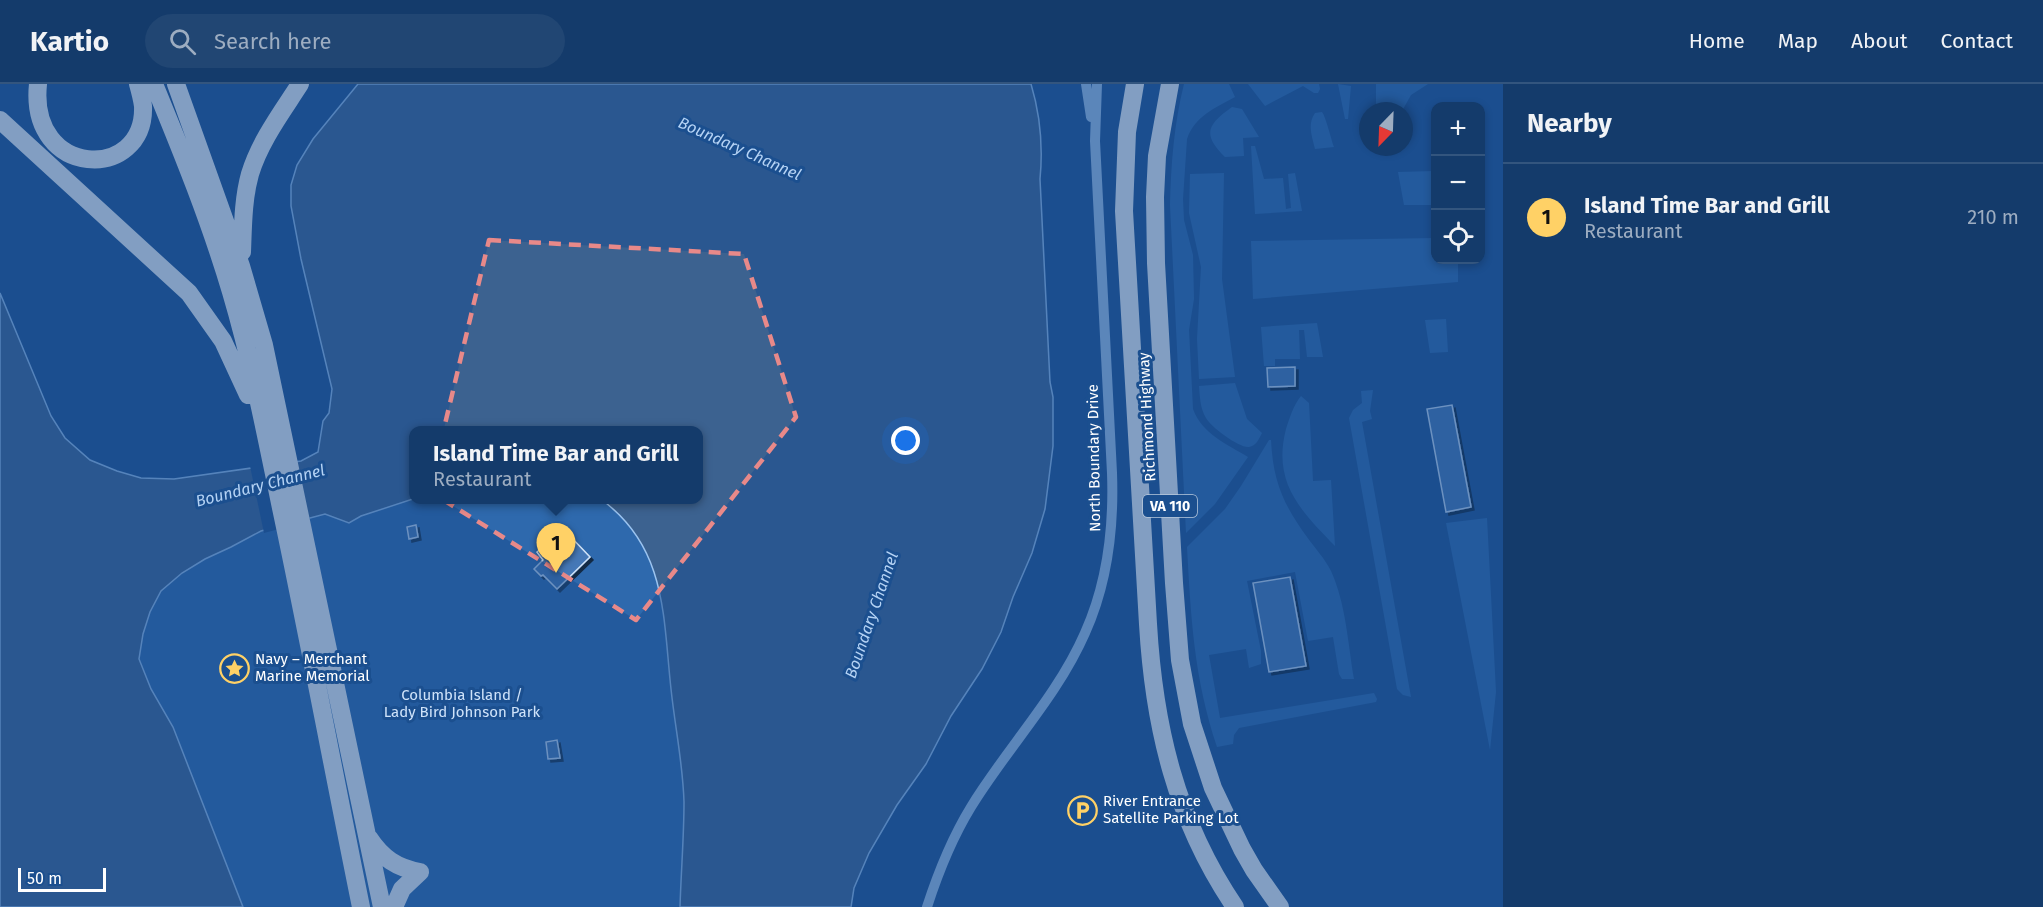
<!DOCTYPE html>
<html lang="en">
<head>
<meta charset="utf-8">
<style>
	body { margin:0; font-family:"Fira Sans",sans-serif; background:#214673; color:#f1f3f6 }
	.controls { position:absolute; right:18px; top:18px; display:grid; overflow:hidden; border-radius:12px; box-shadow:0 3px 9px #0003 }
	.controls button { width:54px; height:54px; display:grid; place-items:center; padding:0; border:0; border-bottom:2px solid #33557e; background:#143b6b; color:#f1f3f6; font:30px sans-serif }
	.compass { position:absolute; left:1359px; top:18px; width:54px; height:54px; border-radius:50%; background:#143b6b; box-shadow:0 3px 9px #0003; rotate:203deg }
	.scale { position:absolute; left:18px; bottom:15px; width:88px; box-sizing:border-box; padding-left:6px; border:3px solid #fff; border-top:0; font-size:16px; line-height:21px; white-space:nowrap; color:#fff; -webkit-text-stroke:4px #1b4f8f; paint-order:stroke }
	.you { position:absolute; left:906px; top:357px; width:21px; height:21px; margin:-15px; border:4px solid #fff; border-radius:50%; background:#1a73e8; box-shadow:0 0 0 9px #1a73e833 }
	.badge { display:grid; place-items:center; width:39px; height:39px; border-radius:50%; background:#ffd166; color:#111; font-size:20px; font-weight:700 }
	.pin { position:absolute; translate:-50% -50px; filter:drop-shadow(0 2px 3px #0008) }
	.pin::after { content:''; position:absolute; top:32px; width:21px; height:18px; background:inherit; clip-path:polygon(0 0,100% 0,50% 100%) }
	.popup { position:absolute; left:409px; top:342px; width:294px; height:78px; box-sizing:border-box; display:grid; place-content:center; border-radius:12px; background:#143b6b; filter:drop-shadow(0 2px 4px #0005); font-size:20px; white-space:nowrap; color:#9dadc1 }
	.popup b { font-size:22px; color:#f1f3f6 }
	.popup::after { content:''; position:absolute; left:50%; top:100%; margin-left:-12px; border:12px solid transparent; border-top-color:#143b6b }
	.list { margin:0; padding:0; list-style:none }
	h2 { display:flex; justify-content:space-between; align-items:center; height:78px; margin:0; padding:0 24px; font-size:26px }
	h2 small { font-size:20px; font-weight:400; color:#9dadc1 }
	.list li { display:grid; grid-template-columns:39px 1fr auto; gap:18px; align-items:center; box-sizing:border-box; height:108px; padding:0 24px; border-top:2px solid #33557e }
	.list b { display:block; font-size:22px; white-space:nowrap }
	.list p { margin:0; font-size:20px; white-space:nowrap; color:#9dadc1 }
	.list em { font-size:20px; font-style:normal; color:#9dadc1 }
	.icon { flex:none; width:33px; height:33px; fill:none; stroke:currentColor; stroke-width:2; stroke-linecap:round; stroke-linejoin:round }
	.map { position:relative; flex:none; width:1503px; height:823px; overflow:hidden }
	header { display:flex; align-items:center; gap:36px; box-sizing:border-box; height:84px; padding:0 30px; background:#143b6b; border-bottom:2px solid #33557e }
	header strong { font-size:28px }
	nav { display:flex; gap:33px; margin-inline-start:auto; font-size:21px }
	.search { width:420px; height:54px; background:#214673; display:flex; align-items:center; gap:15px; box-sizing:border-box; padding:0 21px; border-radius:33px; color:#9dadc1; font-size:22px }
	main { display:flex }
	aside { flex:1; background:#143b6b }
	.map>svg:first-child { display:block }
	.green { fill:#2e69ad }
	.water { fill:#3c6290; stroke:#9cc4f0; stroke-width:1.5 }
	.pier { fill:#1b4f8f }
	.building { fill:#4478b7; stroke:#cfe3fa; stroke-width:1.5; filter:url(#shadow) }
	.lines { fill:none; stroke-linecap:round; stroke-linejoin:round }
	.tertiary { stroke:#a9c9ee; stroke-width:10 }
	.motorway { stroke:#fff; stroke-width:18 }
	.marked { fill:none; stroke:#e88989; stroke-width:4.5; stroke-dasharray:12 8; stroke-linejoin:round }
	.labels { text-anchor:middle; stroke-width:6; stroke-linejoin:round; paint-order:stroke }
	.shield { fill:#1b4f8f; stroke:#bbcadd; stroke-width:1.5 }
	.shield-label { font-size:14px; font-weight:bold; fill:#fff }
	.street-label { font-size:15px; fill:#fff; stroke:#1b4f8f }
	.poi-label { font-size:15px; fill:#fff; stroke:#1b4f8f; text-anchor:start }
	.park-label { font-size:15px; fill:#cfe3fa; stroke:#1b4f8f }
	.water-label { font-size:16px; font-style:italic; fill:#b5d3f5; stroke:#1b4f8f }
</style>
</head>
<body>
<header>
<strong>Kartio</strong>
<div class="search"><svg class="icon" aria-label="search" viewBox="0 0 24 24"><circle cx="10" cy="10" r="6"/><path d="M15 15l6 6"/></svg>Search here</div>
<nav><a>Home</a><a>Map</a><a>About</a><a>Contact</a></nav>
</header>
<main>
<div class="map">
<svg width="1503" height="823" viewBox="0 0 1503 823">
	<defs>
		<filter id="shadow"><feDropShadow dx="3" dy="3" stdDeviation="0" flood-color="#0009"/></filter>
	</defs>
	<rect width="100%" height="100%" fill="#1b4f8f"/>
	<path class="green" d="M 1184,0 L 1229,0 L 1235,13 C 1215,24 1195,32 1187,55 L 1183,115 L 1184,136 L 1193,171 L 1194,215 L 1189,246 L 1193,325 C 1202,350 1227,360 1248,373 L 1215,420 L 1186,449 L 1170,121 C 1171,80 1174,40 1184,0 Z
		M 1248,0 L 1319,0 L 1320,5 L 1318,9 L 1314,9 L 1303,2 L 1265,22 Z
		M 1338,0 L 1351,2 L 1348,35 L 1345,35 Z
		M 1376,0 L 1428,0 L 1411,11 L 1402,27 L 1376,27 Z
		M 1232,23 L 1242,25 L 1259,53 L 1243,54 L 1244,72 L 1225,73 C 1202,50 1207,41 1232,23 Z
		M 1322,28 C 1326,33 1331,55 1334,63 L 1315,65 C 1312,52 1307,41 1315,29 Z
		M 1251,62 L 1255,62 L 1264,95 L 1283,94 L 1286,125 L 1291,124 L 1288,90 L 1295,89 L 1302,127 L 1255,130 Z
		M 1435,87 L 1435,121 L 1404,121 L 1398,88 Z
		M 1224,89 L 1222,195 L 1235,293 L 1199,295 L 1197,255 L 1201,183 L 1189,129 L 1190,90 Z
		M 1435,154 L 1436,176 L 1458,176 L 1458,198 L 1253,215 L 1251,157 Z
		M 1446,235 L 1448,268 L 1430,269 L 1425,236 Z
		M 1317,239 L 1323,273 L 1307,273 L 1304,246 L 1299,246 L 1300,275 L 1275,275 L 1275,282 L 1264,282 L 1261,243 Z
		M 1235,299 L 1247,335 L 1262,349 C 1259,355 1256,362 1249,363 C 1239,364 1211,343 1206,334 C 1200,324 1200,313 1199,302 Z
		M 1373,306 L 1370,327 L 1372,335 L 1362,338 L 1411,613 L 1403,611 L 1397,605 L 1349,334 L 1353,326 L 1362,319 L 1361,307 Z
		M 1301,312 L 1309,319 L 1313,397 L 1331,396 L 1335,462 C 1301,427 1272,399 1286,345 C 1290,333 1293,322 1301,312 Z
		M 1269,356 L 1271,356 C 1273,397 1283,420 1307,453 C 1315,464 1325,475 1331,487 C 1346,520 1348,560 1354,595 L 1342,595 L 1339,590 L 1333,553 L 1308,557 L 1295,488 L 1247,497 L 1261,567 L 1261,580 L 1249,584 L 1246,565 L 1209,571 L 1220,634 L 1374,609 L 1377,615 L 1376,618 L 1239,644 L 1234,651 L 1233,660 L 1217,663 C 1194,594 1191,535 1187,463 L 1225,425 L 1241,402 Z
		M 413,415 L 602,416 C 667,464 663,533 671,605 C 675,643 683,680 684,718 C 684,753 681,788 680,823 L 243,823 L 173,643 L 151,605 L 139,574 L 143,550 L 150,528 L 161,507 L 182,489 L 205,475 L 231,463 L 261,447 L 325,430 L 349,439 L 361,432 Z
		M 1487,434 L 1496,608 L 1490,666 L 1446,439 Z"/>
	<path class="water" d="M 358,0 L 1031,0 C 1040,30 1043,64 1040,95 L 1050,298 L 1053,313 L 1053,362 L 1045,425 L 1032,469 L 1013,513 L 1001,548 L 982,585 L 951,632 L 926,680 L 897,721 L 869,769 L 854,804 L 851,823 L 680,823 C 681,788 684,753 684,718 C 683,680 675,643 671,605 C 663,533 667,464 602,416 L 698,416 L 698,346 L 414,346 L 413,415 L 361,432 L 349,439 L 325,430 L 261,447 L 231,463 L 205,475 L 182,489 L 161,507 L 150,528 L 143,550 L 139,575 L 151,605 L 173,643 L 243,823 L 0,823 L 0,209 L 51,332 L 65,354 L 90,376 L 117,387 L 141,394 L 174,395 L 301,377 L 318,368 L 323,337 L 329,329 L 332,305 L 301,175 L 291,122 L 291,101 L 297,81 L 313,55 Z"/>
	<path class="pier" d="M 296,375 L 310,437 L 264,449 L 250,382 Z"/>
	<path class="building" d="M 1295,283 L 1295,302 L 1268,303 L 1267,284 Z
		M 1452,321 L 1471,423 L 1446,428 L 1427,325 Z
		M 416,441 L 418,453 L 409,455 L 407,443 Z
		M 569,451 L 590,473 L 557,505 L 543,491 L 541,492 L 534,485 L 543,476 L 537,468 L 546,460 L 553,467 Z
		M 1290,493 L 1306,582 L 1269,588 L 1253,499 Z
		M 557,656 L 560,674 L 548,675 L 546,658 Z"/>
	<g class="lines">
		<path class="tertiary" d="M 1086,0 L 1091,33
			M 927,823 C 938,789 952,754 971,723 C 1007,664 1057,613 1085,549 C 1108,498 1114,444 1112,389 L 1095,57 L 1097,0"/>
		<path class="motorway" d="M 38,0 C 28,95 146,98 143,22 C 142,15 140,7 138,0
			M 154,0 C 182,68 210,137 231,208 C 252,279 266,351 281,424 C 309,556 334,690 361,823
			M 176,0 L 241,182 L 264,261 L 382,823
			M 1135,0 L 1127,48 L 1124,127 L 1148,540 C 1154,643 1176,736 1235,823
			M 1170,0 L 1157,72 L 1155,113 L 1156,179 L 1174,499 L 1180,576 L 1192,640 L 1213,704 L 1242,765 L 1254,786 L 1280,823
			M 0,36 L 189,209 L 223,257 L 248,311
			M 242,168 C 243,142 243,115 250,90 C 260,57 282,28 300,0
			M 369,754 C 382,774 397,784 420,788
			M 394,823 L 402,805 L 420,788"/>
	</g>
	<path d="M0 0H1503V823H0ZM 489,156 L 744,170 L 796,333 L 636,536 L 429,407 Z" fill="#1b4f8f" fill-opacity=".55" fill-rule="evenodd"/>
	<path class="marked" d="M 489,156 L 744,170 L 796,333 L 636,536 L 429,407 Z"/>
	<defs>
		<symbol id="sight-ring" viewBox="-11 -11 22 22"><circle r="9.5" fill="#1b4f8f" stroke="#ffd166" stroke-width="1.5"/><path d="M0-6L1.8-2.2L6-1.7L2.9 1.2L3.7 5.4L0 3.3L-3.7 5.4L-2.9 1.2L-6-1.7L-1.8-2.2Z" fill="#ffd166"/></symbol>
		<symbol id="parking-ring" viewBox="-11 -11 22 22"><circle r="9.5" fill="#1b4f8f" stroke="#ffd166" stroke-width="1.5"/><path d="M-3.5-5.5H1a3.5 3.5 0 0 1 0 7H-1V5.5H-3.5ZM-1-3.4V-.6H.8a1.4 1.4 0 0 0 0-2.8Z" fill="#ffd166"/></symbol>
	</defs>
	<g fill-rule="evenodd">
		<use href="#sight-ring" x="218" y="568" width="33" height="33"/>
		<use href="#parking-ring" x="1066" y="710" width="33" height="33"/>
	</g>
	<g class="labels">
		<rect class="shield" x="1143" y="411" width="54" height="22" rx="4.5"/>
		<g class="shield-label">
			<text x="1170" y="427">VA 110</text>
		</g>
		<g class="street-label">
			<text transform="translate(1147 333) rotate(-93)" y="5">Richmond Highway</text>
			<text transform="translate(1094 374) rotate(-91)" y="5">North Boundary Drive</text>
		</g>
		<g class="poi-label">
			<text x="255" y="580">Navy – Merchant<tspan x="255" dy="17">Marine Memorial</tspan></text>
			<text x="1103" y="722">River Entrance<tspan x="1103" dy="17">Satellite Parking Lot</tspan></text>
		</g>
		<g class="park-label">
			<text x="462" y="616">Columbia Island /<tspan x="462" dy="17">Lady Bird Johnson Park</tspan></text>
		</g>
		<g class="water-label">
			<text transform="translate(740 64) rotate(24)" y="6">Boundary Channel</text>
			<text transform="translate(260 401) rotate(-14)" y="6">Boundary Channel</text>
			<text transform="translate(871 531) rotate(-71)" y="6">Boundary Channel</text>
		</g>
	</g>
</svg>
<div class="controls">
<button>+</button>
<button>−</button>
<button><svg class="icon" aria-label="locate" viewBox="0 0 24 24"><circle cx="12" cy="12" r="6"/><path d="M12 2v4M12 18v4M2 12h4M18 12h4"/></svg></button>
</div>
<svg class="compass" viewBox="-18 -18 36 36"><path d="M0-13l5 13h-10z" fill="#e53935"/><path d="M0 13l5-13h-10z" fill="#9dadc1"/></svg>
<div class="scale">50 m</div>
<div class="you"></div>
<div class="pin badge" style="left:556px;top:489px">1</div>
<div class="popup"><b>Island Time Bar and Grill</b>Restaurant</div>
</div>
<aside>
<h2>Nearby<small></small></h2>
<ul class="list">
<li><span class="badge">1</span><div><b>Island Time Bar and Grill</b><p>Restaurant</p></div><em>210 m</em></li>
</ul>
</aside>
</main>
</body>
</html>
